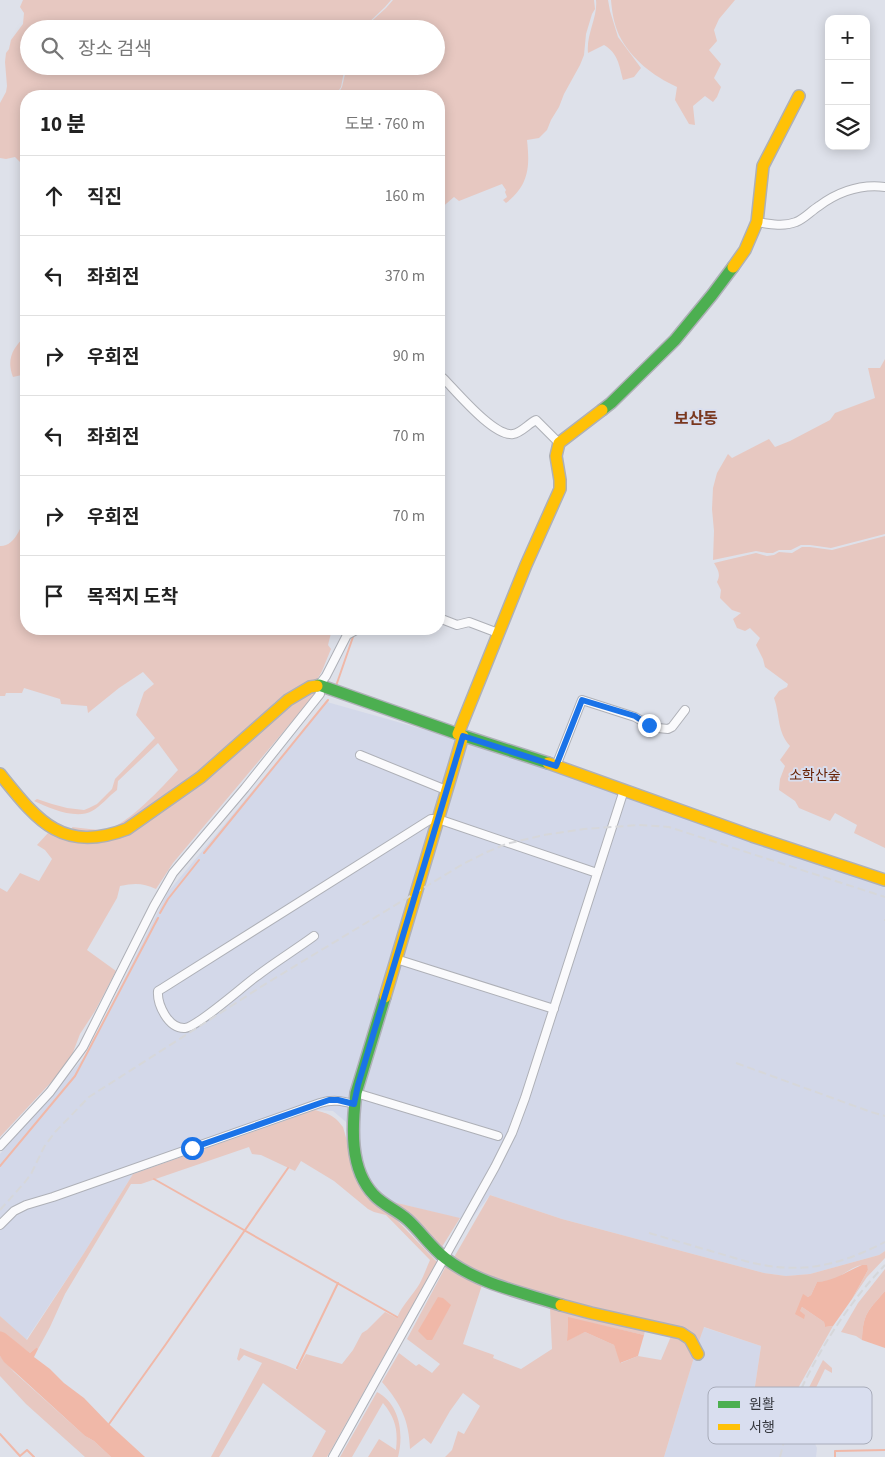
<!DOCTYPE html>
<html lang="ko">
<head>
<meta charset="utf-8">
<style>
	body { margin:0; font-family:"Source Sans 3","Noto Sans KR",sans-serif; background:#f6f6f6; color:#222 }
	.controls { position:absolute; right:15px; top:15px; display:grid; overflow:hidden; border-radius:10px; box-shadow:0 2px 12px #0003 }
	.controls button { width:45px; height:45px; display:grid; place-items:center; padding:0; border:0; border-bottom:1px solid #e0e0e0; background:#fff; color:#222; font:25px sans-serif }
	.stop { position:absolute; width:15px; height:15px; margin:-11px; border:4px solid #1a73e8; border-radius:50%; background:#fff }
	.stop.end { background:#1a73e8; border-color:#fff; box-shadow:0 1px 5px #0008 }
	.list { margin:0; padding:0; list-style:none }
	h2 { display:flex; justify-content:space-between; align-items:center; height:65px; margin:0; padding:0 20px; font-size:21px }
	h2 small { font-size:16px; font-weight:400; color:#767676 }
	.list li { display:grid; grid-template-columns:32px 1fr auto; gap:15px; align-items:center; box-sizing:border-box; height:80px; padding:0 20px; border-top:1px solid #e0e0e0 }
	.list b { display:block; font-size:19px; white-space:nowrap }
	.list em { font-size:16px; font-style:normal; color:#767676 }
	.icon { flex:none; width:28px; height:28px; fill:none; stroke:currentColor; stroke-width:2; stroke-linecap:round; stroke-linejoin:round }
	.map { position:relative; flex:none; width:885px; height:1457px; overflow:hidden }
	.search { position:absolute; background:#fff; box-shadow:0 2px 12px #0003; left:20px; top:20px; width:425px; height:55px; display:flex; align-items:center; gap:12px; box-sizing:border-box; padding:0 18px; border-radius:28px; color:#767676; font-size:19px }
	.panel { position:absolute; background:#fff; box-shadow:0 2px 12px #0003; left:20px; top:90px; width:425px; height:545px; border-radius:20px }
	.map>svg:first-child { display:block }
	.built { fill:#d3d8e9 }
	.green { fill:#e7c8c1 }
	.water { fill:#f0b8a8 }
	.lines { fill:none; stroke-linecap:round; stroke-linejoin:round }
	.stream { stroke:#f0b8a8; stroke-width:2 }
	.street-casing { stroke:#aeb0b7; stroke-width:10 }
	.fast-casing { stroke:#aeb0b7; stroke-width:14 }
	.slow-casing { stroke:#aeb0b7; stroke-width:14 }
	.street { stroke:#fafafc; stroke-width:8 }
	.fast { stroke:#4caf50; stroke-width:11 }
	.slow { stroke:#ffc107; stroke-width:11 }
	.rail { stroke:#d6d7da; stroke-width:2; stroke-dasharray:8 4; stroke-linecap:butt }
	.route { stroke:#1a73e8; stroke-width:6 }
	.labels { text-anchor:middle; stroke-width:4; stroke-linejoin:round; paint-order:stroke }
	.park-label { font-size:14px; fill:#672105; stroke:#d9deef }
	.quarter-label { font-size:16px; font-weight:bold; fill:#79371f; stroke:#d9deef }
	.key { fill:#d9deef; stroke:#a8acba; stroke-width:1 }
	.key-label { font-size:14px; fill:#36383f }
</style>
</head>
<body>
<div class="map">
<svg width="885" height="1457" viewBox="0 0 885 1457">
	<rect width="100%" height="100%" fill="#dee1ea"/>
	<path class="built" d="M 327,702 L 472,743 L 885,884 L 885,1251 L 879,1255 L 810,1274 L 786,1276 L 764,1273 L 562,1219 L 490,1195 L 470,1221 L 376,1198 L 363,1183 L 346,1122 L 333,1111 L 315,1110 L 133,1174 L 84,1253 L 26,1340 L 0,1316 L 0,1154 L 87,1054 L 168,892 Z
		M 703,1327 L 761,1346 L 754,1393 L 780,1399 L 779,1411 L 792,1416 L 800,1421 L 809,1431 L 817,1448 L 816,1457 L 664,1457 Z"/>
	<path class="green" d="M 23,0 L 391,0 L 385,7 L 362,29 L 29,29 L 29,66 L 345,66 L 341,87 L 335,96 L 26,96 L 26,168 L 15,157 L 6,159 L 0,158 L 0,103 L 6,92 L 7,86 L 5,62 L 6,53 L 9,49 L 11,40 L 23,24 L 24,13 L 20,7 Z
		M 393,0 L 594,0 L 595,9 L 592,14 L 586,34 L 584,55 L 580,65 L 564,94 L 559,107 L 551,120 L 547,130 L 539,138 L 527,140 C 530,167 529,185 506,203 L 503,200 L 507,197 L 505,192 L 506,190 L 502,184 L 459,201 L 454,197 L 439,210 L 439,96 L 337,96 L 342,87 L 347,66 L 436,66 L 436,29 L 363,29 L 386,8 Z
		M 596,0 L 608,0 L 610,11 L 618,37 L 641,68 L 634,77 L 623,80 C 619,65 618,53 604,45 L 588,53 C 586,34 598,17 596,0 Z
		M 611,0 L 735,0 L 719,19 L 714,30 L 717,41 L 709,50 L 721,64 L 714,78 L 721,87 L 717,97 L 713,102 L 705,96 L 693,106 L 695,125 L 689,124 L 675,100 L 677,87 C 653,76 631,59 619,35 C 614,24 612,12 611,0 Z
		M 26,335 L 26,350 L 22,352 L 26,356 L 26,374 L 13,377 C 6,359 13,348 26,335 Z
		M 885,359 L 885,534 L 831,548 L 810,545 L 801,545 L 791,550 L 779,550 L 773,553 L 767,553 L 756,551 L 713,560 L 714,531 L 712,509 L 713,488 L 717,473 L 728,454 L 732,458 L 769,439 L 775,447 L 790,441 L 830,420 L 835,413 L 875,398 L 868,368 L 880,368 Z
		M 26,514 L 26,629 L 332,629 L 328,645 L 331,649 L 322,671 L 318,678 L 312,683 L 282,697 L 275,702 L 253,724 L 206,768 L 180,786 L 168,793 L 152,807 L 121,828 L 100,834 L 73,830 L 72,827 C 83,828 95,831 107,829 C 128,825 163,786 178,770 L 158,743 L 118,781 L 117,790 C 109,796 101,806 92,811 C 76,820 49,808 34,801 L 37,799 L 52,804 L 67,808 L 84,810 L 89,808 L 97,804 L 112,789 L 115,779 L 155,738 L 136,715 L 144,692 L 154,684 L 143,672 L 119,688 L 88,713 L 87,706 L 61,704 L 60,699 L 24,688 L 22,693 L 6,693 L 5,696 L 0,696 L 0,546 C 15,547 22,525 26,514 Z
		M 885,536 L 885,848 L 854,833 L 857,825 L 835,813 L 830,821 L 799,808 L 795,801 L 779,790 L 780,779 L 785,766 L 780,760 L 790,746 C 777,732 780,715 774,698 L 779,691 L 787,687 L 788,684 L 765,667 L 763,659 L 756,645 L 760,638 L 750,628 L 745,631 L 737,628 L 733,619 L 741,613 L 732,610 L 720,598 L 721,590 L 717,582 C 721,574 718,570 714,563 L 756,553 L 767,556 L 774,555 L 779,552 L 792,553 L 802,547 L 810,547 L 832,550 Z
		M 313,690 L 315,692 L 311,699 L 173,863 L 156,889 C 143,883 135,883 120,886 L 117,898 L 87,950 L 116,971 L 95,1011 L 80,1034 L 72,1055 L 56,1077 L 0,1137 L 0,888 L 7,892 L 20,873 L 39,881 L 52,859 L 45,850 L 37,845 L 48,833 C 76,843 92,844 120,837 L 295,701 Z
		M 315,1110 C 329,1114 334,1115 343,1127 L 359,1183 L 364,1193 L 394,1217 L 437,1262 L 327,1457 L 312,1457 L 326,1431 L 263,1383 L 219,1457 L 211,1457 L 262,1363 L 244,1355 L 239,1361 L 237,1359 L 240,1348 C 259,1356 278,1361 297,1370 L 306,1354 L 342,1364 L 353,1350 L 362,1333 L 367,1330 L 385,1312 L 397,1318 C 402,1305 413,1295 420,1283 C 424,1275 427,1267 430,1260 L 386,1215 L 374,1212 L 368,1209 L 334,1181 L 301,1161 L 295,1171 L 261,1155 L 252,1154 L 249,1147 L 141,1184 L 131,1184 L 65,1294 L 50,1327 L 38,1349 L 37,1347 L 30,1353 L 0,1331 L 0,1316 L 27,1340 L 84,1253 L 133,1174 Z
		M 490,1195 L 562,1219 L 764,1273 L 786,1276 L 810,1274 L 879,1255 L 885,1251 L 885,1258 L 867,1277 L 852,1299 L 868,1270 L 866,1265 C 855,1264 846,1273 837,1278 C 831,1281 823,1282 817,1282 L 811,1295 L 808,1297 L 803,1295 L 800,1311 L 802,1307 L 824,1322 L 825,1327 L 833,1326 L 784,1413 L 779,1411 L 780,1399 L 754,1393 L 761,1346 L 704,1327 L 698,1344 L 689,1334 L 595,1311 L 487,1278 L 453,1259 Z
		M 376,1198 L 460,1218 L 440,1250 Z
		M 446,1266 L 461,1275 L 482,1285 L 463,1344 L 494,1355 L 493,1358 L 521,1369 L 552,1349 L 550,1308 L 645,1331 L 644,1335 L 568,1318 L 567,1340 L 585,1332 L 614,1345 L 621,1363 L 638,1356 L 661,1360 L 672,1334 L 680,1338 L 695,1354 L 664,1457 L 445,1457 L 452,1450 L 458,1431 L 464,1434 L 480,1406 L 463,1393 L 450,1411 L 431,1444 L 424,1438 L 410,1449 C 409,1420 401,1404 382,1382 L 399,1353 L 416,1366 L 419,1364 L 432,1373 L 440,1364 L 407,1339 Z
		M 885,1269 L 885,1291 C 868,1311 863,1313 862,1340 L 856,1336 L 841,1332 L 858,1303 Z
		M 0,1356 L 14,1372 L 85,1436 L 94,1441 L 111,1457 L 85,1457 L 26,1404 L 0,1376 Z
		M 823,1360 L 832,1368 L 832,1373 L 825,1369 L 800,1421 L 795,1415 Z
		M 377,1392 C 400,1404 404,1434 398,1457 L 368,1457 L 379,1439 L 396,1450 C 398,1430 396,1419 383,1403 L 352,1457 L 340,1457 Z"/>
	<path class="water" d="M 862,1265 L 867,1265 L 868,1270 L 852,1299 L 833,1326 L 825,1327 L 824,1322 L 802,1307 L 800,1311 L 805,1315 L 804,1319 L 795,1314 L 803,1294 L 808,1297 L 811,1295 L 817,1282 C 835,1281 845,1272 862,1265 Z
		M 885,1291 L 885,1348 L 862,1340 C 863,1313 868,1311 885,1291 Z
		M 438,1297 L 443,1298 L 451,1305 L 432,1340 L 427,1340 L 418,1331 Z
		M 568,1317 L 644,1335 L 638,1356 L 620,1363 L 614,1345 L 585,1332 L 567,1341 Z
		M 0,1331 L 5,1333 L 30,1353 L 37,1347 L 38,1349 L 34,1357 L 50,1369 L 64,1383 L 84,1398 L 110,1425 L 145,1457 L 111,1457 L 94,1441 L 85,1436 L 4,1362 L 0,1356 Z"/>
	<g class="lines">
		<path class="stream" d="M 336,686 L 354,634
			M 204,853 L 328,700
			M 160,913 L 168,899 L 199,860
			M 0,1166 L 75,1076 L 158,918
			M 154,1179 L 397,1317
			M 297,1368 L 338,1283
			M 109,1424 L 166,1344 L 288,1168
			M 0,1434 L 20,1456 L 27,1450 L 34,1457
			M 835,1457 L 835,1451 L 885,1450"/>
		<defs>
			<path id="street" d="M 757,222 C 769,224 784,227 796,222 C 804,219 811,211 819,206 C 838,192 861,184 885,187
				M 443,378 C 457,392 494,437 513,434 C 521,433 528,424 536,420 L 559,443
				M 439,618 L 457,625 L 469,622 L 498,633
				M 360,755 L 446,790
				M 556,766 L 582,700 L 635,717 L 649,725 L 658,728 L 668,729 L 672,727 L 685,710
				M 314,936 C 295,950 275,962 257,976 C 243,986 197,1027 185,1028 C 168,1029 157,1004 158,991 L 163,988 L 431,819 L 438,819 L 597,873
				M 396,959 L 554,1009
				M 356,1093 L 498,1136
				M 0,1146 L 50,1092 L 83,1047 L 154,906 L 173,873 L 245,788 L 320,694 L 319,685 L 326,676 L 347,635 L 358,629
				M 0,1225 L 14,1211 L 26,1205 L 53,1197 L 320,1103 C 333,1099 342,1101 354,1104
				M 333,1457 L 495,1167 L 512,1133 L 525,1098 L 624,790"/>
			<path id="fast" d="M 602,410 L 611,403 L 675,340 L 712,295 L 733,267
				M 317,686 L 319,685 L 458,734 L 548,763
				M 385,997 L 356,1093 C 352,1126 349,1169 374,1195 C 383,1205 397,1210 408,1220 C 421,1232 431,1247 445,1258 C 478,1284 521,1292 561,1305"/>
			<path id="slow" d="M 733,267 L 745,250 L 757,222 L 763,166 L 799,96
				M 458,734 L 526,565 L 560,489 L 560,480 L 556,456 L 559,443 L 602,410
				M 548,763 L 752,836 L 885,880
				M 0,774 C 37,820 62,854 127,829 L 201,777 L 288,700 L 310,687 L 317,686
				M 385,997 L 463,736
				M 561,1305 L 591,1313 L 681,1333 L 690,1339 L 698,1354"/>
		</defs>
		<use href="#street" class="street-casing"/>
		<use href="#fast" class="fast-casing"/>
		<use href="#slow" class="slow-casing"/>
		<use href="#street" class="street"/>
		<use href="#fast" class="fast"/>
		<use href="#slow" class="slow"/>
		<path class="rail" d="M 884,920 L 885,920
			M 736,1063 L 871,1112 L 885,1116
			M 0,1210 L 25,1182 L 31,1174 L 44,1147 L 55,1132 L 89,1097 L 267,983 L 463,864 L 487,852 L 506,844 L 544,835 L 584,829 L 639,825 L 669,827 L 885,897
			M 649,1233 L 745,1261 C 799,1275 836,1267 885,1242
			M 780,1457 C 785,1438 789,1417 797,1398 C 818,1351 849,1302 885,1265"/>
	</g>
	<g class="lines">
		<path class="route" d="M 192,1148 L 329,1100 L 338,1100 L 354,1104 L 358,1085 L 463,736 L 556,766 L 582,700 L 635,716 L 649,725"/>
	</g>
	<g class="labels">
		<g class="park-label">
			<text x="815" y="780">소학산숲</text>
		</g>
		<g class="quarter-label">
			<text x="696" y="424">보산동</text>
		</g>
	</g>
	<rect x="708" y="1387" width="164" height="57" rx="8" class="key"/>
	<rect x="718" y="1401" width="22" height="7" fill="#4caf50"/>
	<rect x="718" y="1424" width="22" height="6" fill="#ffc107"/>
	<g class="key-label">
		<text x="749" y="1409">원활</text>
		<text x="749" y="1432">서행</text>
	</g>
</svg>
<div class="controls">
<button>+</button>
<button>−</button>
<button><svg class="icon" aria-label="layers" viewBox="0 0 24 24"><path d="M12 4l9 5-9 5-9-5zM3 14l9 5 9-5"/></svg></button>
</div>
<div class="stop" style="left:192px;top:1148px"></div>
<div class="stop end" style="left:649px;top:725px"></div>
<div class="search"><svg class="icon" aria-label="search" viewBox="0 0 24 24"><circle cx="10" cy="10" r="6"/><path d="M15 15l6 6"/></svg>장소 검색</div>
<section class="panel">
<h2>10 분<small>도보 · 760 m</small></h2>
<ul class="list">
<li><svg class="icon" aria-label="ahead" viewBox="0 0 24 24"><path d="M12 20V5M6 11l6-6 6 6"/></svg><div><b>직진</b></div><em>160 m</em></li>
<li><svg class="icon" aria-label="left" viewBox="0 0 24 24"><path d="M17 20v-9H6M10 6l-5 5 5 5"/></svg><div><b>좌회전</b></div><em>370 m</em></li>
<li><svg class="icon" aria-label="right" viewBox="0 0 24 24"><path d="M7 20v-9h11M14 6l5 5-5 5"/></svg><div><b>우회전</b></div><em>90 m</em></li>
<li><svg class="icon" aria-label="left" viewBox="0 0 24 24"><path d="M17 20v-9H6M10 6l-5 5 5 5"/></svg><div><b>좌회전</b></div><em>70 m</em></li>
<li><svg class="icon" aria-label="right" viewBox="0 0 24 24"><path d="M7 20v-9h11M14 6l5 5-5 5"/></svg><div><b>우회전</b></div><em>70 m</em></li>
<li><svg class="icon" aria-label="arrive" viewBox="0 0 24 24"><path d="M6 21V4h12l-3 4 3 4H6"/></svg><div><b>목적지 도착</b></div></li>
</ul>
</section>
</div>
</body>
</html>
